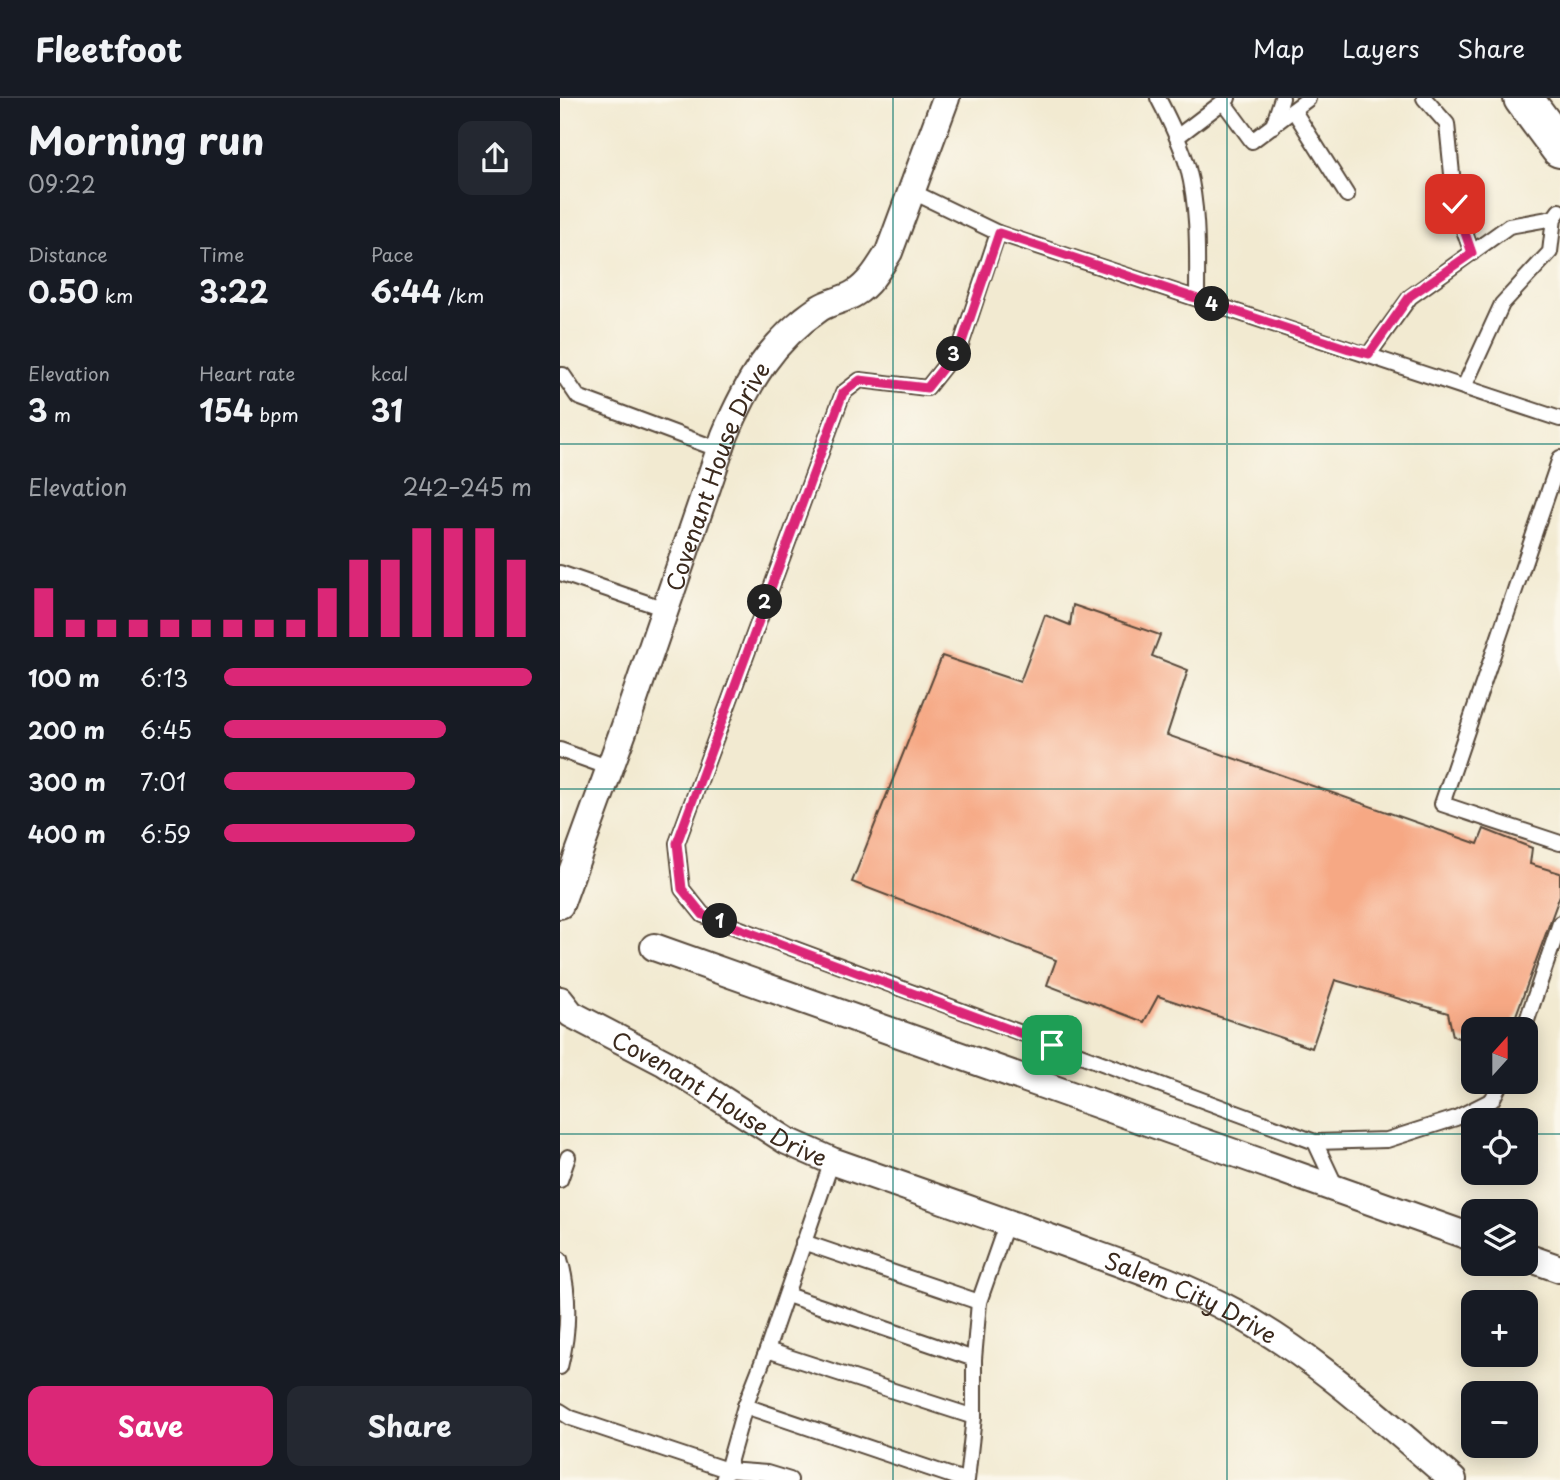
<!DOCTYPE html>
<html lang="en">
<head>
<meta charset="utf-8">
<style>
  body { margin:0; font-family:"Playpen Sans",sans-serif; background:#242831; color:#f1f3f6; height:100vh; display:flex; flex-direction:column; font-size:26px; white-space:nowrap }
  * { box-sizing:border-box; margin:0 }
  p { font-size:23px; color:#9ea1a6 }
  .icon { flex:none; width:38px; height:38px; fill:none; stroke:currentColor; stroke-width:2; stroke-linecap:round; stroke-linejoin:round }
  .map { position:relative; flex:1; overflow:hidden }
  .side { display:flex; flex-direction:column; background:#171b24; width:560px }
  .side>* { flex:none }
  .needle { width:46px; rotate:21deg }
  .controls { position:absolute; left:901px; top:919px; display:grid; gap:14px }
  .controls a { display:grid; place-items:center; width:77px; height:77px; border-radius:14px; background:#171b24; box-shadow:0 4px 18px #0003; font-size:35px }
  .pin { position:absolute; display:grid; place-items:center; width:60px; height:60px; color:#fff; margin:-30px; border-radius:14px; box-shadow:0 4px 10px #0006 }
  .km { position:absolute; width:35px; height:35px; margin:-18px; border-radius:50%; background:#222; color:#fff; font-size:19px; line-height:35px; text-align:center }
  .round { display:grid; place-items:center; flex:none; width:74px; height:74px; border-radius:14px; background:#242831 }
  .summary { display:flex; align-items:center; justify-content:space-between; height:119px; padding:0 28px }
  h1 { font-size:38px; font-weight:700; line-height:52px }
  .metrics { display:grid; grid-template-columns:repeat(3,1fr); gap:10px; height:119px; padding:7px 28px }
  .metrics div { display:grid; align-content:center }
  .metrics b { font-size:30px; font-weight:700 }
  .metrics small { font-size:19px; font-weight:400 }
  .metrics p { font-size:19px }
  .chart { height:196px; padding:14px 28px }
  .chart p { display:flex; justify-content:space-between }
  .chart svg { width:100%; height:126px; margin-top:7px; stroke:#db2777; stroke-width:6 }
  .button { display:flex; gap:14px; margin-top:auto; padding:14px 28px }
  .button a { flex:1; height:80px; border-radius:14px; background:#db2777; color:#fff; font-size:28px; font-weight:700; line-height:80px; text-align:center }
  .button a+a { background:#242831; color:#f1f3f6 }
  ul { padding:0 28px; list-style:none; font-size:23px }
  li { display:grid; grid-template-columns:112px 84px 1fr; align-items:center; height:52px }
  li i { height:18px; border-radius:9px; background:#db2777 }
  header { display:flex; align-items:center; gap:42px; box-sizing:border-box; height:98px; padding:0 35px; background:#171b24; border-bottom:2px solid #363941 }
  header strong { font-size:33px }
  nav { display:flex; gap:38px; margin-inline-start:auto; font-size:24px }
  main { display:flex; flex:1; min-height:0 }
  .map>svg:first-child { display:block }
  .building { fill:#f6a884 }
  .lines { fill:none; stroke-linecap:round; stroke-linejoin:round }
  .service-casing { stroke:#564739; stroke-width:18 }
  .minor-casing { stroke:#564739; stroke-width:30 }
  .primary-casing { stroke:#564739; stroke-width:42 }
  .service { stroke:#fff; stroke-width:14 }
  .minor { stroke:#fff; stroke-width:26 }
  .primary { stroke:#fff; stroke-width:38 }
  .route-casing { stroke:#fff; stroke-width:14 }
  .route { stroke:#db2777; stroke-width:9 }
  .grid { fill:none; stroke:#0f766e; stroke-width:2; stroke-opacity:0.55 }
  .labels { text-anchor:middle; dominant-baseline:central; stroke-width:5; stroke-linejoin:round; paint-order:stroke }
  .street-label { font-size:23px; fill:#3b2a1e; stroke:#fbf7ec }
</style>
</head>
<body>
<header>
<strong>Fleetfoot</strong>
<nav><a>Map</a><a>Layers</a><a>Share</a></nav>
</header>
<main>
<section class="side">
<div class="summary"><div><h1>Morning run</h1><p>09:22</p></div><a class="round"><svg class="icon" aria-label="share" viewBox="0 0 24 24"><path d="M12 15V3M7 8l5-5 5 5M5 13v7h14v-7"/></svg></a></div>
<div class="metrics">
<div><p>Distance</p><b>0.50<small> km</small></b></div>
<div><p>Time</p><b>3:22</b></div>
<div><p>Pace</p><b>6:44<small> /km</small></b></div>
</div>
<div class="metrics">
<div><p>Elevation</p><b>3<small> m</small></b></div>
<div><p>Heart rate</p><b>154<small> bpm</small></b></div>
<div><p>kcal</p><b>31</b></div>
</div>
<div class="chart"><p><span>Elevation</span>242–245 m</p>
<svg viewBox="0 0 160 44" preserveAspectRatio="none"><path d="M5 44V27M15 44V38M25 44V38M35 44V38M45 44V38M55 44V38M65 44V38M75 44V38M85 44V38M95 44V27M105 44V17M115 44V17M125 44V6M135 44V6M145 44V6M155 44V17"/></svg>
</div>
<ul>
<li><b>100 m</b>6:13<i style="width:100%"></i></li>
<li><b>200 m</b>6:45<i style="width:72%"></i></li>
<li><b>300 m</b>7:01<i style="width:62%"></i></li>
<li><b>400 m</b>6:59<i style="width:62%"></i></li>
</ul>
<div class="button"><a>Save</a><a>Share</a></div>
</section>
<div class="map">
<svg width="1000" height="1382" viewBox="0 0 1000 1382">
  <rect width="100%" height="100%" fill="#fbf7ec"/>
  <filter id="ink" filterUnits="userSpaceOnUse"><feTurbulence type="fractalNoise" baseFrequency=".0143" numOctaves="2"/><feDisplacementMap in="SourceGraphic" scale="14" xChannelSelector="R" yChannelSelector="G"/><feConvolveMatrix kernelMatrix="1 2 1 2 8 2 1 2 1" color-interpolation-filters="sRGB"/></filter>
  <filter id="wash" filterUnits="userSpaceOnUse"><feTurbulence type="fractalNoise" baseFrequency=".00686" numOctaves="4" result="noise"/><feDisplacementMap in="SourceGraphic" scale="28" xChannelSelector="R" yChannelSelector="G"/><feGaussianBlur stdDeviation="1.57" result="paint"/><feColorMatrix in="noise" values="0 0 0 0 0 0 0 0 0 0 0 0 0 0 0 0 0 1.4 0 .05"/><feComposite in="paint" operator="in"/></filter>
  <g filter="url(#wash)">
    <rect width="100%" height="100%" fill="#f2ead1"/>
    <g id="blocks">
      <!-- building -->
      <path class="building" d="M513 507 600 537 592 558 628 572 607 637 918 746 924 731 972 750 970 766 1000 775V797L951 931H914V946L893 938 888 915 775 882 752 950 598 898 584 924 487 887 496 862 292 784 382 558 460 584 485 517 510 527Z"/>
    </g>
  </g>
  <g filter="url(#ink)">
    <use href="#blocks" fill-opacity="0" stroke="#564739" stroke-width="2"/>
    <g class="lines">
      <defs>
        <g id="service">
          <path d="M598 0C610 23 621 45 628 70 639 112 637 157 637 200"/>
          <path d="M864 0 887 26 895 106 912 155"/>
          <path d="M664 5 692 43 748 1"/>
          <path d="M734 13 787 97"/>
          <path d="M713 28 722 0"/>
          <path d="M617 39 668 0"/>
          <path d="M351 93 438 135"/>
          <path d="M809 256 850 199 949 128 994 120"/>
          <path d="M0 277H3L18 299 160 352"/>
          <path d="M904 289 942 206 990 154 994 120 999 113"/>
          <path d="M1000 360 882 706 1000 745"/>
          <path d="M0 475 105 511"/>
          <path d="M0 652 50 670"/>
          <path d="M964 931 1000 825"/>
          <path d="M755 1044 827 1042 896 1020 932 1002 941 984"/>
          <path d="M272 1063 207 1252 185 1308 404 1382"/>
          <path d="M0 1082 8 1059"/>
          <path d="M777 1091 755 1044 143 817 122 791 117 745 283 295 300 282 367 290 401 247 438 135 1000 321"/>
          <path d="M243 1144 419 1204"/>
          <path d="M0 1161C10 1196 9 1234 0 1269"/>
          <path d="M227 1197 414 1261"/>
          <path d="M207 1252 414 1319"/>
          <path d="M0 1313 11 1320 167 1372 185 1308"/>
          <path d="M163 1382 167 1372 207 1375 230 1382"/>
          <path d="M407 1382 414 1319V1261L419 1204 447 1124"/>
        </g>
        <g id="minor">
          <path id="s1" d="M0 807 64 631 165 337C187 285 212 242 260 210 271 203 285 202 295 195 310 186 320 168 329 154L386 0"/>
          <path d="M94 849 914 1140"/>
          <path id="s2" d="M0 902 11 916 105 965 227 1043 272 1063C350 1090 429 1118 507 1146 564 1167 621 1185 674 1214 755 1258 823 1322 893 1382"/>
          <path d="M966 1159 1000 1171"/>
        </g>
        <path id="primary" d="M963 0 1000 50"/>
      </defs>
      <!-- service casing -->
      <use href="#service" class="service-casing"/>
      <!-- minor casing -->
      <use href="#minor" class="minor-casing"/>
      <!-- primary casing -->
      <use href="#primary" class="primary-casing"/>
      <!-- service -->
      <use href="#service" class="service"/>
      <!-- minor -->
      <use href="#minor" class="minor"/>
      <!-- primary -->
      <use href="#primary" class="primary"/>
    </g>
  </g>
  <g class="lines" filter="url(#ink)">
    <defs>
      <path id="route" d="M492 947 143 817 122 791 117 745 283 295 300 282 367 290 401 247 439 135 789 251 809 256 850 198 912 155 895 106"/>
    </defs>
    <!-- route casing -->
    <use href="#route" class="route-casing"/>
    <!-- route -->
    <use href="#route" class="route"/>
  </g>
  <!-- grid -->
  <path class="grid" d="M333 0V1382M667 0V1382M0 346H1000M0 691H1000M0 1036H914M966 1036H1000"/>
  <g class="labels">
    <!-- street labels -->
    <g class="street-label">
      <text stroke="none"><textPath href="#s1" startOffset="457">Covenant House Drive</textPath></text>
      <text stroke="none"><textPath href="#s2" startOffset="189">Covenant House Drive</textPath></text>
      <text stroke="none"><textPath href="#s2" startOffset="702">Salem City Drive</textPath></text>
    </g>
  </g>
</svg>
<div class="controls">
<a><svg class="needle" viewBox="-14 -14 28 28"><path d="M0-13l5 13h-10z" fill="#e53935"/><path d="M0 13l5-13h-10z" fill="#9ea1a6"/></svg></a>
<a><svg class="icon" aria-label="locate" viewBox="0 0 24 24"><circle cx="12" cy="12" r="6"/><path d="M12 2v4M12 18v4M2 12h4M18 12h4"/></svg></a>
<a><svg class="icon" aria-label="layers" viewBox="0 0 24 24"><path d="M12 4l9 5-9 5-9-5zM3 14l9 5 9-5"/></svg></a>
<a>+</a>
<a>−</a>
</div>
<div class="pin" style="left:492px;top:947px;background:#1e9e55"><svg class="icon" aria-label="arrive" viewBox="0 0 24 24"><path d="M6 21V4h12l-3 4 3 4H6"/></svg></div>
<div class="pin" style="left:895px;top:106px;background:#d93025"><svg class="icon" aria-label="check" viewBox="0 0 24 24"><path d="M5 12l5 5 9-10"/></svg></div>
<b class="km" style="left:160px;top:823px">1</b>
<b class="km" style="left:205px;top:504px">2</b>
<b class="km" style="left:394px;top:256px">3</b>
<b class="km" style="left:652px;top:206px">4</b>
</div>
</main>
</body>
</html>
